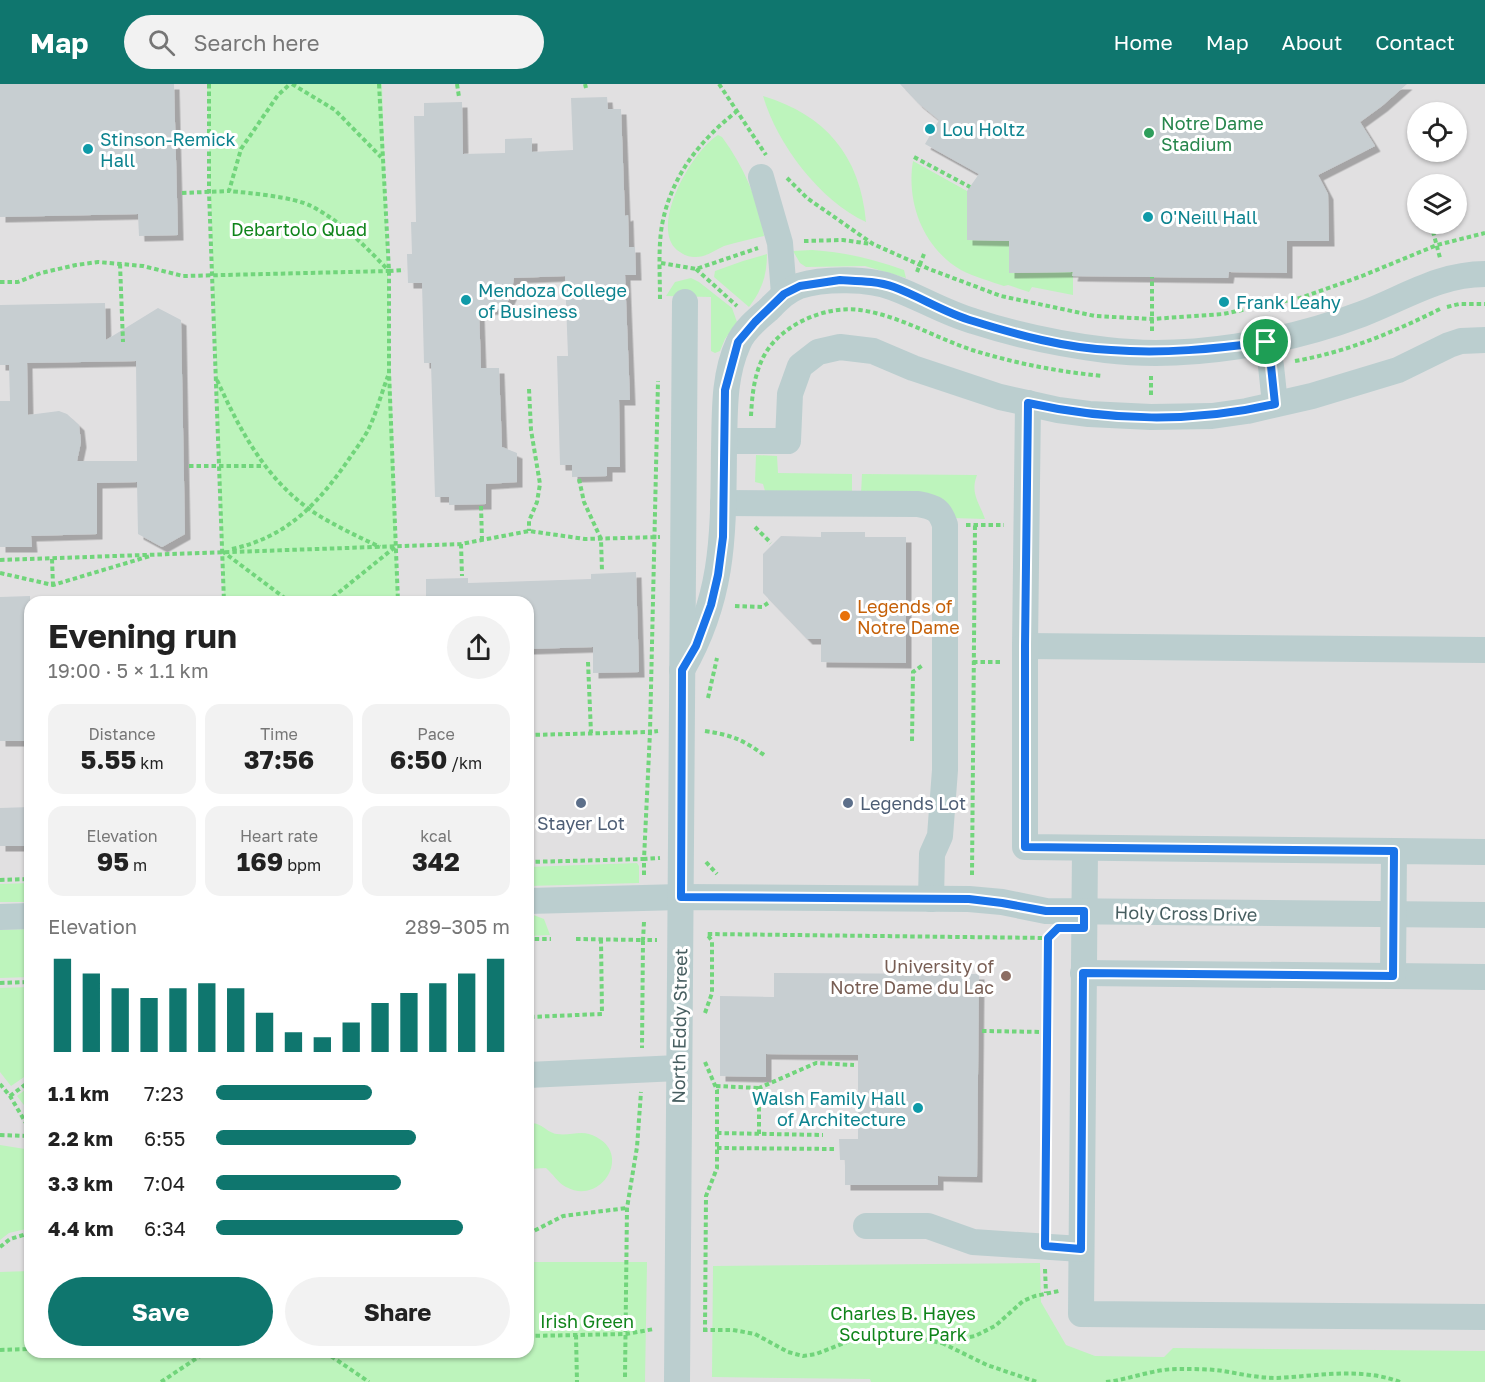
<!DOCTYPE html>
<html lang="en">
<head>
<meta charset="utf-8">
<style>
  body { margin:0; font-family:"Golos Text",sans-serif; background:#f2f2f2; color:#222; height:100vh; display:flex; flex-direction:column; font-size:22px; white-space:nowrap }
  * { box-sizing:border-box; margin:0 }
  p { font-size:20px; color:#767676 }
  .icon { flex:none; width:33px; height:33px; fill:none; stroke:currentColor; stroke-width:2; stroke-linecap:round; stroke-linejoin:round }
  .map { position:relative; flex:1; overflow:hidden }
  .panel { position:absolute; left:24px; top:512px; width:510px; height:762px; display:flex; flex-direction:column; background:#fff; border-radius:18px; box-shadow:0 2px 4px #0004 }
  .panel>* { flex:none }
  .controls { position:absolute; left:1407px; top:18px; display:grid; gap:12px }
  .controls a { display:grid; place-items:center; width:60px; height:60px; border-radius:50%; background:#fff; box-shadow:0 2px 4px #0004; font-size:30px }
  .pin { position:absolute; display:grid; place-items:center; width:51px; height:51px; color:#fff; margin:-26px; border:3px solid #fff; border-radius:50%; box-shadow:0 2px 6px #0007 }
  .round { display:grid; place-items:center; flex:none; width:63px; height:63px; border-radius:32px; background:#f2f2f2 }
  .summary { display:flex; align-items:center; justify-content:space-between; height:102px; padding:0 24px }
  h1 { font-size:33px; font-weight:700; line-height:45px }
  .metrics { display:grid; grid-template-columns:repeat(3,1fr); gap:9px; height:102px; padding:6px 24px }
  .metrics div { display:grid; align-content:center; border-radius:15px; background:#f2f2f2; text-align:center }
  .metrics b { font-size:26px; font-weight:700 }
  .metrics small { font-size:16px; font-weight:400 }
  .metrics p { font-size:16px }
  .chart { height:168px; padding:12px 24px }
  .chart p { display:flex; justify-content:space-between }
  .chart svg { width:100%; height:108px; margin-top:6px; stroke:#0f766e; stroke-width:6 }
  .primary-button { display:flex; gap:12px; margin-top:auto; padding:12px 24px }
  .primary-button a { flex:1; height:69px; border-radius:36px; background:#0f766e; color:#fff; font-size:24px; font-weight:700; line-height:69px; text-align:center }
  .primary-button a+a { background:#f2f2f2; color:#222 }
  ul { padding:0 24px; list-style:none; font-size:20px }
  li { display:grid; grid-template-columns:96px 72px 1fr; align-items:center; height:45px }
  li i { height:15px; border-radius:8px; background:#0f766e }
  header { display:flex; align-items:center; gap:36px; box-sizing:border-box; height:84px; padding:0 30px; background:#0f766e; color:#fff }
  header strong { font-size:28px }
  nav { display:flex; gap:33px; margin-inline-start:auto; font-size:21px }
  .search { width:420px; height:54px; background:#f2f2f2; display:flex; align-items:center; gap:15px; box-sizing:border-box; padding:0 21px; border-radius:33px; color:#767676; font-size:22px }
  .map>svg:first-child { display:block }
  .education { fill:#e1e0e1; fill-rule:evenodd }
  .green { fill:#bdf4bc }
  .building { fill:#c7ced1; fill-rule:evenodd; filter:url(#shadow) }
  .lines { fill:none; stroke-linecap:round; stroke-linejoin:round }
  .path { stroke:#71d57b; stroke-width:4; stroke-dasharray:4.5 3; stroke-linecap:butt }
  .minor { stroke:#bbcecf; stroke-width:26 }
  .route-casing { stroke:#fff; stroke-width:12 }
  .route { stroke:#1a73e8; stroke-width:8 }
  .culture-dot { fill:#0f9aa8; stroke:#fff; stroke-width:2 }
  .leisure-dot { fill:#2e9e5b; stroke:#fff; stroke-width:2 }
  .food-dot { fill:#e8710a; stroke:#fff; stroke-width:2 }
  .service-dot { fill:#5c6f8a; stroke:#fff; stroke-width:2 }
  .education-dot { fill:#8d6e63; stroke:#fff; stroke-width:2 }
  .labels { text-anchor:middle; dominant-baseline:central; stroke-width:6; stroke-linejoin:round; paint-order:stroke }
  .leisure-label { font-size:18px; fill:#27864d; stroke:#fff; text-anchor:start }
  .culture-label { font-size:18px; fill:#0d838f; stroke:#fff; text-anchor:start }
  .park-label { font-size:18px; fill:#0f841a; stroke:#fff }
  .food-label { font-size:18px; fill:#c56008; stroke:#fff; text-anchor:start }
  .service-label { font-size:18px; fill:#4e5e75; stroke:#fff; text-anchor:start }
  .street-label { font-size:18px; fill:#475e60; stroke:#fff }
  .education-label { font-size:18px; fill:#785e54; stroke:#fff; text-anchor:end }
</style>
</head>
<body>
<header>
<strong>Map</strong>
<div class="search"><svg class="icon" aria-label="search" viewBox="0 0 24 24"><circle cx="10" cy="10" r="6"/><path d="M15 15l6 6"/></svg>Search here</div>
<nav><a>Home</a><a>Map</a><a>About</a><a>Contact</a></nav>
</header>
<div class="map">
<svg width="1485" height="1298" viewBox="0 0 1485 1298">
  <defs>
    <filter id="shadow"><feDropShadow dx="5.5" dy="5.5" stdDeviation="0" flood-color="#0004"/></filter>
  </defs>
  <rect width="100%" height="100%" fill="#f3f1f2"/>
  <!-- education -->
  <path class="education" d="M0 0H1485V1298H0ZM1418 28H1456V68H1418ZM1418 100H1456V140H1418ZM30 518H528V1268H30Z"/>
  <!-- green -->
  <g class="green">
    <path d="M207 0H382L398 517H224Z"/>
    <path d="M763 12C826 31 860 72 866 138 820 117 777 60 763 12Z"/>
    <path d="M718 51 722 53C744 83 758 115 764 152 751 155 737 158 724 162 715 166 705 174 694 173 688 173 682 170 677 166 649 142 692 67 718 51Z"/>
    <path d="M913 77 967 107V156L1009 157V189L1073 188V211L1032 203 1029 208 1008 201 1004 202C990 197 974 193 961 186 923 164 906 118 913 77Z"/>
    <path d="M812 166C845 168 873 175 904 186L906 194 865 182 806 183 800 179 793 167Z"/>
    <path d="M767 170C767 191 762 206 749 223L714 193 715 187 743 177Z"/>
    <path d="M691 194 699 198 732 224 737 238 725 255 720 267 715 269 711 267V213L666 212 675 198Z"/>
    <path d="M756 371 777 372 778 389 852 390V410L765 407 763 400 755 398Z"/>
    <path d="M862 390 977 391C970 409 979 418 985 435L952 434 861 410Z"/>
    <path d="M637 779 639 782V799L528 802V783Z"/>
    <path d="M30 799V818H0V800Z"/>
    <path d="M528 829 544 835 550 851 528 852Z"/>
    <path d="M30 845V893L0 894V846Z"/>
    <path d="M30 903V989L11 1002 0 988V904Z"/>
    <path d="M30 1002V1029L17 1012Z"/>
    <path d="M528 1039C543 1038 545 1048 557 1050 568 1052 579 1047 589 1050 636 1065 603 1123 566 1103 558 1099 553 1090 546 1084L528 1085Z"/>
    <path d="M0 1061 25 1065 30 1067V1144L9 1149 0 1156Z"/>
    <path d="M528 1178H647L645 1298H0V1188L30 1187V1268H528Z"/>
    <path d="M1040 1179 1041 1218 1066 1261 1095 1272 1164 1273 1173 1264 1485 1267V1298H871L870 1295 712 1293 713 1182Z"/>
  </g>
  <!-- building -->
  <g class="building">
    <path d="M0 0H174L178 151 139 152 138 130 0 133Z"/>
    <path d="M900 0H1407L1382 22 1360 38 1375 62 1318 91 1328 110 1329 157H1287V189L1229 188 1228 194 1072 192 1073 188 1009 189V157L967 156V107L979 90 925 60 939 36 918 19Z"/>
    <path d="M607 13 608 25H621L625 132 628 131 629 163H635L636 191H625L630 316H619L620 383H607V392L572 393V381H560L557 272H568L565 192 514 194 511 211 506 221 498 225 479 226 481 284H499L502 363 517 369V398L486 400V420L449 421V413H435L431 279H424L422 199H408L407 170H412L411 138H416L414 32H424V19L462 18 463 70 505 69V55L532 54V68L573 66 571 14Z"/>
    <path d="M105 219 106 256 158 224 181 236 185 450 162 463 138 450 137 398 97 399V450L31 452 32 463H0V317H10L9 281H0V221ZM136 277 137 377H77L81 358 79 341 67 330 59 327 28 331 27 279Z"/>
    <path d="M821 448H865V453H906V579L821 578V555H807L763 509V470L781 452 821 453Z"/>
    <path d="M636 488 639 588 593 589V563L528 565V518H426V495L468 494V499L591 495V490Z"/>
    <path d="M30 512V657H0V513Z"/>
    <path d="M30 723V762H0V724Z"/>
    <path d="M774 889 979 890 977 1093 938 1092V1101H845V1076H840L839 1055H858V971L766 970V993L720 992V912L774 913Z"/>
  </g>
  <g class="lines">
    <!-- path -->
    <g class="path">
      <path d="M209 0V108L224 518"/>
      <path d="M292 0 335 26 381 73"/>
      <path d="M379 0 389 187V288L398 518"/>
      <path d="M457 0 459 13"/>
      <path d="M585 0 586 4"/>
      <path d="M719 0 766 71"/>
      <path d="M914 73 970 103"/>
      <path d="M787 94 807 114 873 160 929 185 1001 212 1095 232 1152 235 1223 230 1300 214 1362 192 1437 161 1485 149"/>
      <path d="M182 109 229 107"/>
      <path d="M1431 140 1440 174"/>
      <path d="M804 157 843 156 871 160"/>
      <path d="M661 179 696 185 758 164"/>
      <path d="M120 180 123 258"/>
      <path d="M696 185 737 222"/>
      <path d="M389 187 404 186"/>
      <path d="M917 188 924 170"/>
      <path d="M0 198H18L41 189 76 181 98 178 143 182 183 192 389 187C365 162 342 138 311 122 294 113 250 109 229 107L241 65 278 11 290 0"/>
      <path d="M660 215C660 191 658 164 662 141 671 93 699 57 736 28"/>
      <path d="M1447 223 1459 220H1485"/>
      <path d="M1152 247V193"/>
      <path d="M1295 277C1347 268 1394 248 1440 225"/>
      <path d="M217 296C243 353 272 407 330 438 346 447 363 455 380 463"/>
      <path d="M529 305 531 346 540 400 537 418 529 437V447"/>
      <path d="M1151 311V292"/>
      <path d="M751 332C752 312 754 289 765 270 782 240 827 221 860 226 898 231 936 254 972 266 1014 279 1059 288 1103 292"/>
      <path d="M189 382H263"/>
      <path d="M579 395 584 418 601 455 602 487"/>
      <path d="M481 422 482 456"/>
      <path d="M966 441H1004"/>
      <path d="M755 443 771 459"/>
      <path d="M461 460 462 492"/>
      <path d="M232 465C287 453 318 420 349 375 355 366 362 357 367 348 376 331 381 310 388 292"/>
      <path d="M222 467 290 518"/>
      <path d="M52 475 53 501"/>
      <path d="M0 476 461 460 529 447 585 455 660 453"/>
      <path d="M0 489 53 501 150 472"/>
      <path d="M327 518 395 463"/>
      <path d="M735 522 762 523 768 519"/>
      <path d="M588 578 591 649"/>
      <path d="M973 578H1002"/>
      <path d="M708 614 717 574"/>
      <path d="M705 647C731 651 742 655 764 671"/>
      <path d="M528 651 650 648 658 297"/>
      <path d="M912 657 913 588 923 581"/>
      <path d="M528 778 644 775 650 648 658 647"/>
      <path d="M706 778 717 790"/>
      <path d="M644 791V775L660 774"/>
      <path d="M972 791 975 441"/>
      <path d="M0 796 30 795"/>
      <path d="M644 838 643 856H657"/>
      <path d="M576 855 643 856 642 964"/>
      <path d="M528 857 530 855H551"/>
      <path d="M0 899 30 898"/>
      <path d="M528 919 529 933 602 930 601 856"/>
      <path d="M705 929 712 909V857L707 850 1048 854 1052 850"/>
      <path d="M982 947 1047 948"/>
      <path d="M705 978 717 1006V1084L706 1112 705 1246"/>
      <path d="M0 1000 10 1012 30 1046"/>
      <path d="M716 1002 759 1004"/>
      <path d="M10 1012 30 997"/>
      <path d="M717 1049 823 1051"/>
      <path d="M759 1050V1004L816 979 854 981"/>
      <path d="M0 1051 30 1052"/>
      <path d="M717 1064 836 1065"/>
      <path d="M1045 1141 1048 854"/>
      <path d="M528 1150 563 1132 627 1124"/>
      <path d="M0 1163 10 1155 30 1149"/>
      <path d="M1045 1185 1046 1209"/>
      <path d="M703 1246H733L755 1250 788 1268 803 1272 816 1270 857 1254 875 1250H899L941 1259 975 1252 995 1242 1023 1217 1035 1212 1059 1207"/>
      <path d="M576 1251 577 1298"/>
      <path d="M528 1252 626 1250 654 1245"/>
      <path d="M942 1259 987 1281 1037 1298"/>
      <path d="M0 1266 30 1265"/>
      <path d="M325 1268 369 1298"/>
      <path d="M625 1293 627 1124 637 1063 641 1008"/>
      <path d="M161 1298 206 1268"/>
      <path d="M1106 1298C1132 1295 1155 1284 1182 1285 1195 1285 1210 1285 1223 1287 1241 1290 1258 1294 1277 1294 1319 1292 1360 1283 1400 1298"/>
    </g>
    <!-- minor -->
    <g class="minor">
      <path d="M761 93 780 159 784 210"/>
      <path d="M1266 258 1271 282 1275 320"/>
      <path d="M1028 319 1025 562V763L1394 767"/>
      <path d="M725 357H788L790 310 800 282 818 268 840 263 873 267 913 284 1000 313 1058 326 1089 330 1151 333 1212 332 1247 327 1312 312 1398 286 1449 261 1461 257 1485 256"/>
      <path d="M723 419 918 420C934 423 940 425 945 441V686L940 752 932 770 931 815"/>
      <path d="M1025 562 1485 566"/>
      <path d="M682 586C725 511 723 449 724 366 725 331 723 293 738 260 743 247 757 235 768 226 777 217 786 207 799 202 824 194 870 194 894 204 921 214 945 229 973 237 1016 251 1060 260 1106 266 1188 276 1285 259 1362 230 1404 214 1439 190 1485 190"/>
      <path d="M1085 765 1081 1230 1485 1233"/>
      <path d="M528 817 681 813 969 815 1002 818 1046 827 1485 831"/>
      <path d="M0 833 30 832"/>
      <path d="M1083 889 1485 893"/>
      <path d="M1393 892 1394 767 1485 768"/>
      <path d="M528 991 678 984"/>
      <path d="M866 1142H928L973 1158 1081 1165"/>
      <path d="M677 1298 685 218"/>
    </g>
  </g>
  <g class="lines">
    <defs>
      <path id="route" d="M840 196C858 197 877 197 894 203 921 213 945 229 973 237 1018 251 1065 264 1111 266 1163 270 1214 265 1266 258L1271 282 1275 320C1195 339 1108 337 1028 319L1025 562V763L1394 767 1393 892 1083 889 1081 1165 1045 1162 1048 854 1058 844H1084V827H1046L1002 819 969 815 681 813 682 586 696 562 711 521 718 491 723 453 725 306 738 258 755 238 784 210 800 202Z"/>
    </defs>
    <!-- route casing -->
    <use href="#route" class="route-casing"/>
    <!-- route -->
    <use href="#route" class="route"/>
  </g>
  <!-- markers -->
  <g class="culture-dot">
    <circle cx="930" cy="45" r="6"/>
    <circle cx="88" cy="65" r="6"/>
    <circle cx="1148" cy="133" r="6"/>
    <circle cx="466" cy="216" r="6"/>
    <circle cx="1224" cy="218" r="6"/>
    <circle cx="918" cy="1024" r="6"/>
  </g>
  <circle class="leisure-dot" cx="1149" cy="49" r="6"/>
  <circle class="food-dot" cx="845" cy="532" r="6"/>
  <g class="service-dot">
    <circle cx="581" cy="719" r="6"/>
    <circle cx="848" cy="719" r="6"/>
  </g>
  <circle class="education-dot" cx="1006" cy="892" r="6"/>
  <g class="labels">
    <!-- leisure labels -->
    <g class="leisure-label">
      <text x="1161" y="39">Notre Dame<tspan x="1161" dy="21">Stadium</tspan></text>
    </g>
    <!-- culture labels -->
    <g class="culture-label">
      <text x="942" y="45">Lou Holtz</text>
      <text x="100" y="55">Stinson-Remick<tspan x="100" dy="21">Hall</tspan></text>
      <text x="1160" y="133">O'Neill Hall</text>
      <text x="478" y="206">Mendoza College<tspan x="478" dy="21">of Business</tspan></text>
      <text x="1236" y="218">Frank Leahy</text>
      <text x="906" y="1014" text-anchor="end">Walsh Family Hall<tspan x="906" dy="21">of Architecture</tspan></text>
    </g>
    <!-- park labels -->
    <g class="park-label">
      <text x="299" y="145">Debartolo Quad</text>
      <text x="903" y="1229">Charles B. Hayes<tspan x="903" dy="21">Sculpture Park</tspan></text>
      <text x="587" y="1237">Irish Green</text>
    </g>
    <!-- food labels -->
    <g class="food-label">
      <text x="857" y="522">Legends of<tspan x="857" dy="21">Notre Dame</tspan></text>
    </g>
    <!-- service labels -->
    <g class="service-label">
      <text x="860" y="719">Legends Lot</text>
      <text x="581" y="739" text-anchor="middle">Stayer Lot</text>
    </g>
    <!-- street labels -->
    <g class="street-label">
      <text transform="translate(1186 829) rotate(1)">Holy Cross Drive</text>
      <text transform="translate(679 942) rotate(-89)">North Eddy Street</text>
    </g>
    <!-- education labels -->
    <g class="education-label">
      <text x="994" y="882">University of<tspan x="994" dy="21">Notre Dame du Lac</tspan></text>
    </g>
  </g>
</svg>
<div class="controls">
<a><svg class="icon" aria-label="locate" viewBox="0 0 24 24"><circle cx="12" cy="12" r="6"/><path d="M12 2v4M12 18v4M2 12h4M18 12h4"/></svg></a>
<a><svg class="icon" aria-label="layers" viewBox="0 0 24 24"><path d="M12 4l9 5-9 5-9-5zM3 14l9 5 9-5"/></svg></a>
</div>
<div class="pin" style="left:1266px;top:258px;background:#1e9e55"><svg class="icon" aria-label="arrive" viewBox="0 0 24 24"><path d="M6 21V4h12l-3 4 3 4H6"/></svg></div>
<section class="panel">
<div class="summary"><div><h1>Evening run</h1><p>19:00 · 5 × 1.1 km</p></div><a class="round"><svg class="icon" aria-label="share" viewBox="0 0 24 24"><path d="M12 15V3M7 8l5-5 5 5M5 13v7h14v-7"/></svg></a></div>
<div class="metrics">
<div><p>Distance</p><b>5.55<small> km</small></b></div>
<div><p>Time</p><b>37:56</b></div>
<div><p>Pace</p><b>6:50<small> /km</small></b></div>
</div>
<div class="metrics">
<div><p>Elevation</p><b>95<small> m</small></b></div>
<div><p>Heart rate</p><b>169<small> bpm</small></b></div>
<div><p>kcal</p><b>342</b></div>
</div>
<div class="chart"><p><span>Elevation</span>289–305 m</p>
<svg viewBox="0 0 160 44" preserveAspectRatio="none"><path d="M5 44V6M15 44V12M25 44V18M35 44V22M45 44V18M55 44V16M65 44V18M75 44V28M85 44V36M95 44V38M105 44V32M115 44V24M125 44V20M135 44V16M145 44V12M155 44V6"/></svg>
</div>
<ul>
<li><b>1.1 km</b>7:23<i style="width:53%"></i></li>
<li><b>2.2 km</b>6:55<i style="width:68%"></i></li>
<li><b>3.3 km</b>7:04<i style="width:63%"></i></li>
<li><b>4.4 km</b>6:34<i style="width:84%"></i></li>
</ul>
<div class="primary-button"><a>Save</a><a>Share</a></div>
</section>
</div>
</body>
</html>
